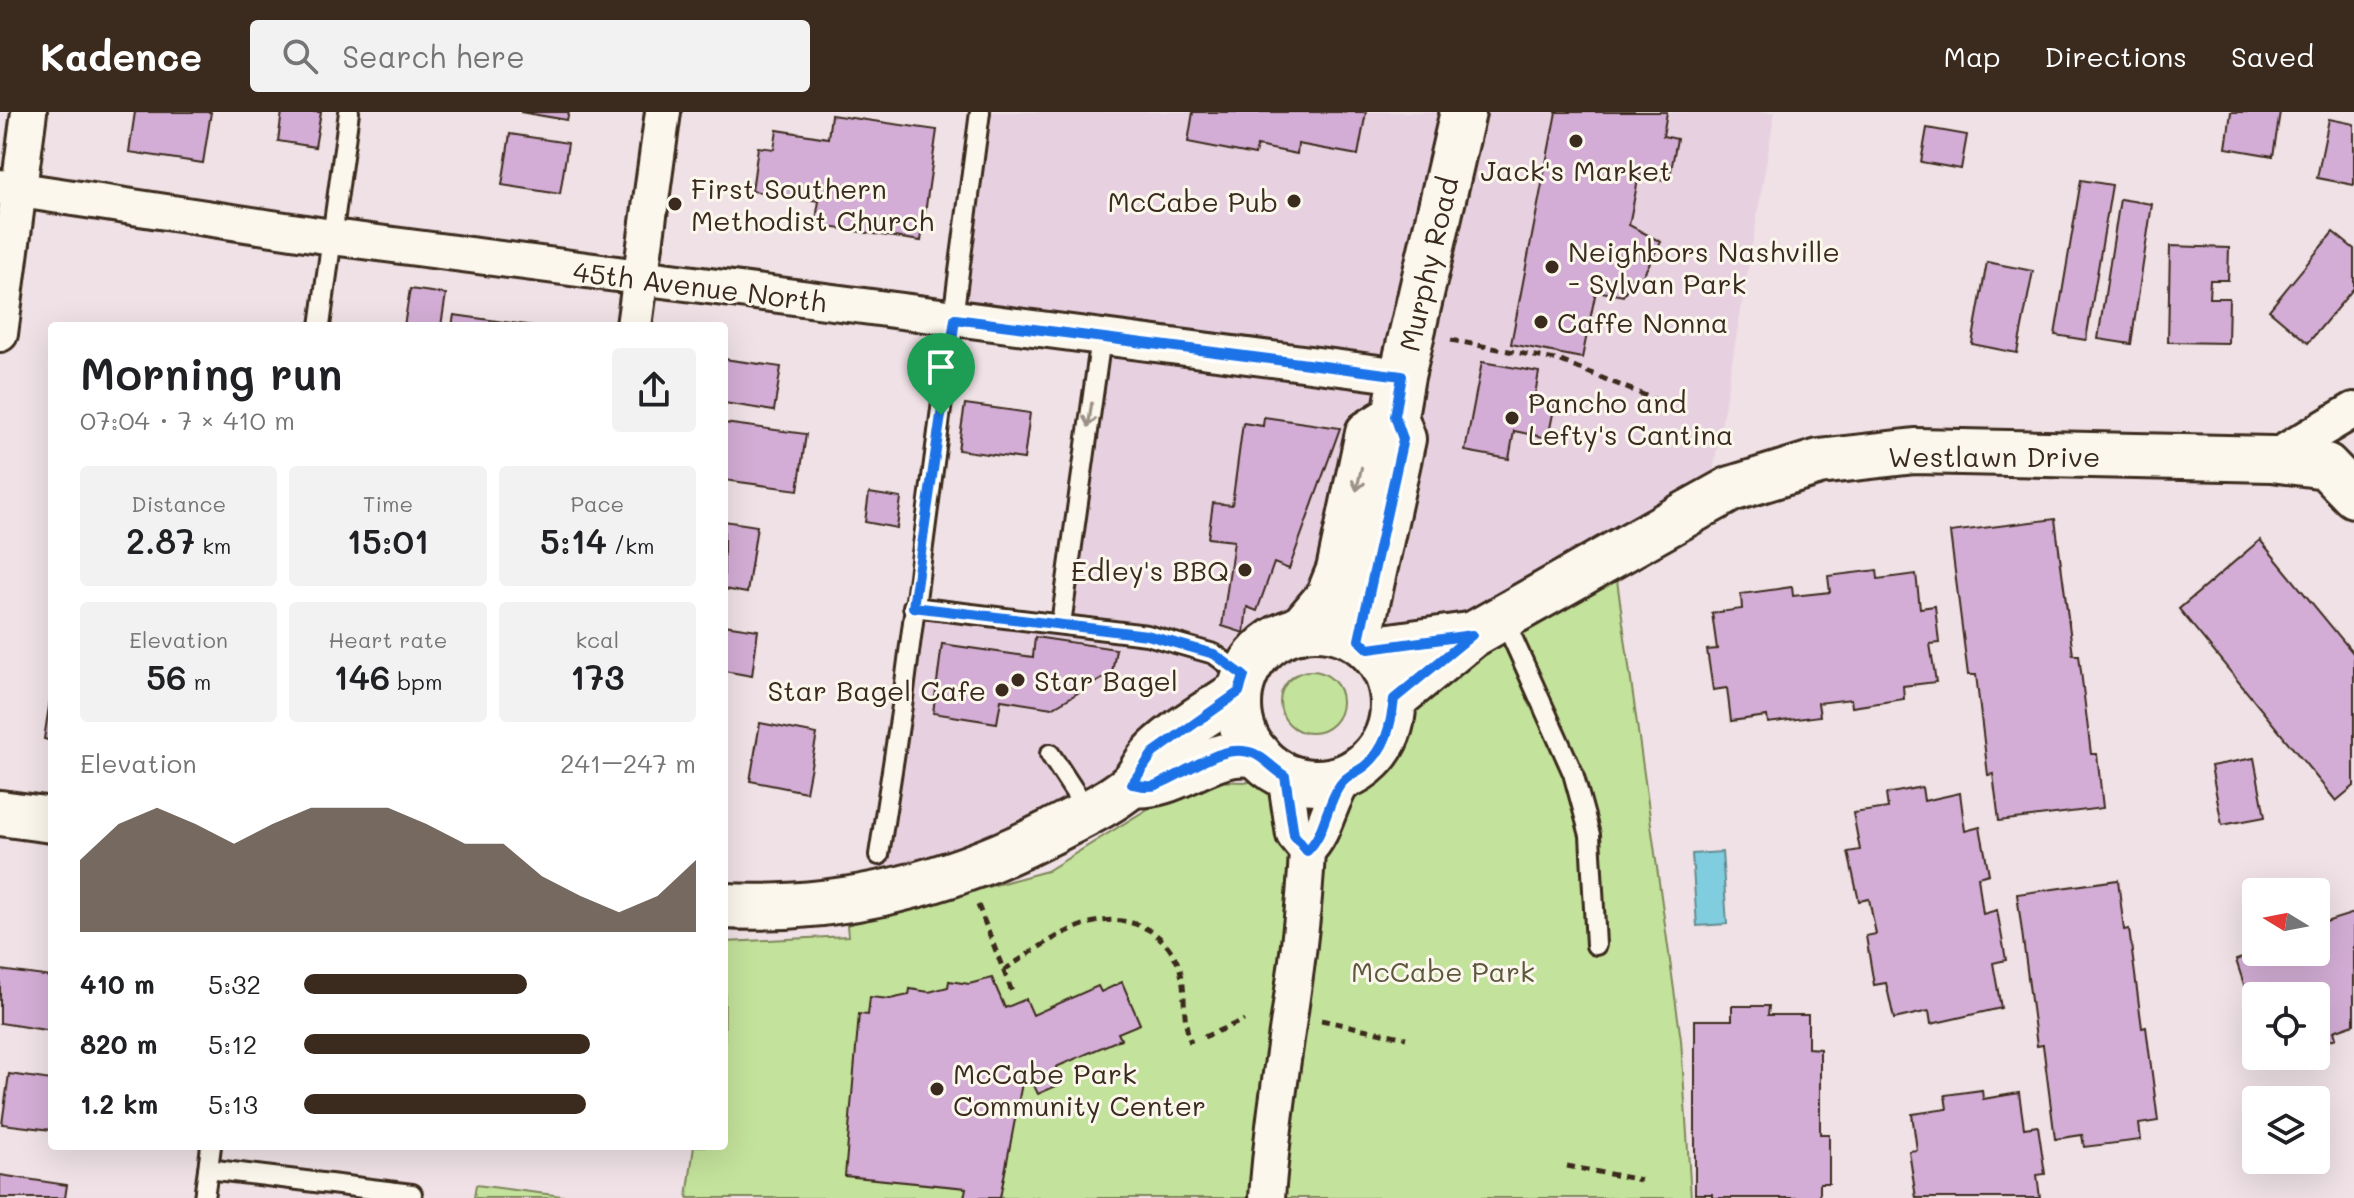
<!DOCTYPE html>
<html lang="en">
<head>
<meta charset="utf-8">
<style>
  body { margin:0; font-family:Mali,sans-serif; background:#f2f2f2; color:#202124; height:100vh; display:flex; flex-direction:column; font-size:30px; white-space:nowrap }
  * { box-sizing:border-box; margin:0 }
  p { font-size:26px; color:#757577 }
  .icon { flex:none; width:44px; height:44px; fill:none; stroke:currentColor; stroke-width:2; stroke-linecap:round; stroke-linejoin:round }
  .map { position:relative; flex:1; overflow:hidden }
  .side { position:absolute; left:48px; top:210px; width:680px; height:828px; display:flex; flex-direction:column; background:#fff; border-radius:8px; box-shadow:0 8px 32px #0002 }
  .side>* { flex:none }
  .needle { width:52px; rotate:280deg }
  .fabs { position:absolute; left:2242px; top:766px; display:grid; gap:16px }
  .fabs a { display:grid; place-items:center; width:88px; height:88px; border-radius:8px; background:#fff; box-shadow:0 8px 32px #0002; font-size:40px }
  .pin { position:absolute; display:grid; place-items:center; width:68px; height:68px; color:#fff; margin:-82px -34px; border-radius:50% 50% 50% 0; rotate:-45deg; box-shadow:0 0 8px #0007 }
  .pin .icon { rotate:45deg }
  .round { display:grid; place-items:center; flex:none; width:84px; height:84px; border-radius:8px; background:#f2f2f2 }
  .head { display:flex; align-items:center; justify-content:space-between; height:136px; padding:0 32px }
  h1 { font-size:44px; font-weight:600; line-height:60px }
  .metrics { display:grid; grid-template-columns:repeat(3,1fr); gap:12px; height:136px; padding:8px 32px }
  .metrics div { display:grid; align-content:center; border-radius:8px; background:#f2f2f2; text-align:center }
  .metrics b { font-size:34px; font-weight:600 }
  .metrics small { font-size:22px; font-weight:400 }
  .metrics p { font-size:22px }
  .chart { height:224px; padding:16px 32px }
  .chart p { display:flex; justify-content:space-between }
  .chart svg { width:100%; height:144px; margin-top:8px; fill:#3b2a1e; opacity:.7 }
  ul { padding:0 32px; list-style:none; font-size:26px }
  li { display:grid; grid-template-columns:128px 96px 1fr; align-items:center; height:60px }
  li i { height:20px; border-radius:10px; background:#3b2a1e }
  header { display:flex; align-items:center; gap:48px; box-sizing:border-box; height:112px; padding:0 40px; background:#3b2a1e; color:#fff }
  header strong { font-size:38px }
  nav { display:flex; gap:44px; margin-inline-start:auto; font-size:28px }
  .search { width:560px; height:72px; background:#f2f2f2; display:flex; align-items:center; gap:20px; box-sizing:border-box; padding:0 28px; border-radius:8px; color:#757577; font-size:30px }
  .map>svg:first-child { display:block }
  .built { fill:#e7d1e0 }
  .green { fill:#c3e29b; stroke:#7f865c; stroke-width:2 }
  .water { fill:#7fcdde; stroke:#648c91; stroke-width:2 }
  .building { fill:#d3add5; stroke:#3b2a1e; stroke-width:2 }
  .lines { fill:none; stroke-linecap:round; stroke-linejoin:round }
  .lane-casing { stroke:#3b2a1e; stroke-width:24 }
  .street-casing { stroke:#3b2a1e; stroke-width:40 }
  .secondary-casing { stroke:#3b2a1e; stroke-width:50 }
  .primary-casing { stroke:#3b2a1e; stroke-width:50 }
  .path { stroke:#3b2a1e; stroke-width:5; stroke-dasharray:8 6; stroke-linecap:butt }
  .lane { stroke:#fbf7ec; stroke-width:18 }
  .street { stroke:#fbf7ec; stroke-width:34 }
  .secondary { stroke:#fbf7ec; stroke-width:44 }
  .primary { stroke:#fbf7ec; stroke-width:44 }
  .oneway { stroke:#9b9085 }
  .route-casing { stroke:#fff; stroke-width:16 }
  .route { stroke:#1a73e8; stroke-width:10 }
  .poi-dot { fill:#3b2a1e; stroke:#fbf7ec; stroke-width:3 }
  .labels { text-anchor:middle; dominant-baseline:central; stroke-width:6; stroke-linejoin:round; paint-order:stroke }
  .poi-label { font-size:28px; fill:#3b2a1e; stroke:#fbf7ec; text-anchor:start }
  .street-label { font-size:28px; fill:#3b2a1e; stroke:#fbf7ec }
  .park-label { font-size:28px; fill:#5d583d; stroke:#fbf7ec }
</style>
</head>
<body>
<header>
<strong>Kadence</strong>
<div class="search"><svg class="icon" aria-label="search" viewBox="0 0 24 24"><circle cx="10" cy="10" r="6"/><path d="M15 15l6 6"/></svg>Search here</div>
<nav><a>Map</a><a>Directions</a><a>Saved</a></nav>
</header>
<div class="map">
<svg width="2354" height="1086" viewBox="0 0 2354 1086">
  <rect width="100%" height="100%" fill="#efe1e5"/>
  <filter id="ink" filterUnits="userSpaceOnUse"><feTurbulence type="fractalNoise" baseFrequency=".0125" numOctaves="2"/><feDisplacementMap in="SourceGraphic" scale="16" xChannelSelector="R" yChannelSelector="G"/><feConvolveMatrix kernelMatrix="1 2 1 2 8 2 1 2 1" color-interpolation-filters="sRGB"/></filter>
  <g filter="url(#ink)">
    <!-- built -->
    <path class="built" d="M983 0H1775L1708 390 1472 523 1359 528 1338 518 1315 515 1293 519 1273 529 1256 545 1239 580 1132 672 874 784 913 495 1061 511 1101 226 955 207Z"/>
    <!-- green -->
    <g class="green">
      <path d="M1616 461 1681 928 1691 1086H687L694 1034H724L725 830 848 824 847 813 1047 759 1193 669 1316 671 1442 564Z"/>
      <circle cx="1311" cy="590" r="31"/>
      <path d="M476 1073 578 1086H474Z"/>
    </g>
    <!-- water -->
    <path class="water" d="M1722 740 1727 812 1697 814 1692 742Z"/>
    <!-- building -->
    <g class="building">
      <path d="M135 0H211L203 51 129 40Z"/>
      <path d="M282 0H321L315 35 278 29Z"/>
      <path d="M520 0H569L567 8Z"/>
      <path d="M1193 0H1366L1358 43 1298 32 1297 42 1257 34 1255 43 1188 30Z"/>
      <path d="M1556 0H1667L1663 24 1677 27 1669 69 1639 63 1629 113 1661 130 1640 169 1633 165 1623 184 1596 179 1582 246 1511 232Z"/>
      <path d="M2231 0H2280L2273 44 2226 36Z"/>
      <path d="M831 3 937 18 921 129 815 113 819 89 752 79 758 35 774 37 777 18 828 26Z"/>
      <path d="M2329 7 2354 12V73L2317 66Z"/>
      <path d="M1927 16 1967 23 1961 57 1921 50Z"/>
      <path d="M510 22 568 31 560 82 502 73Z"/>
      <path d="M2081 68 2112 73 2086 228 2055 223Z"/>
      <path d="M2120 87 2152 92 2131 232 2098 227Z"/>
      <path d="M2333 120 2354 137V176L2308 231 2269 198Z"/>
      <path d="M2170 134 2229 136 2228 168H2210L2209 186H2229L2228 231 2168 230Z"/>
      <path d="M1987 150 2033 159 2017 241 1972 232Z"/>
      <path d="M410 177 446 182 441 214H404Z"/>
      <path d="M454 203 534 214H452Z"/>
      <path d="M724 247 781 255 774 299 724 291Z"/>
      <path d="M1482 250 1539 260 1534 288 1555 292 1548 326 1514 319 1509 347 1465 339Z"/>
      <path d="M965 292 1030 301 1024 347 958 338Z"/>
      <path d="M1264 305 1340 316 1289 457 1274 451 1257 499 1247 495 1244 521 1222 514 1234 429 1208 426 1213 391 1232 393 1243 311 1263 314Z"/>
      <path d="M724 311 806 322 798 378 724 368Z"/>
      <path d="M869 381 901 386 897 416 865 410Z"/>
      <path d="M2055 407 2073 543H2079L2091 642H2097L2103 696 1999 709 1993 662 1988 663 1976 563H1968L1950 420Z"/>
      <path d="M724 409 757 414 747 481 724 477Z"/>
      <path d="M2260 428 2354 542V674L2336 689 2179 497Z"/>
      <path d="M1877 458 1878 467 1916 462 1920 496 1935 494 1939 531 1930 532 1936 570 1903 574 1904 587 1852 595 1851 587 1818 591 1820 604 1768 611 1767 604 1731 609 1727 576 1713 578 1707 538 1717 537 1712 501 1742 497 1741 482 1792 475 1793 484 1830 480 1828 464Z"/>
      <path d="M724 513 758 518 752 564 724 559Z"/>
      <path d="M1035 525 1116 537 1112 561 1052 596 1001 588 997 611 933 601 942 532 1033 545Z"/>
      <path d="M50 588H52V629L44 627Z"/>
      <path d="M760 611 817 622 806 680 750 669Z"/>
      <path d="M2254 646 2265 705 2222 713 2211 654Z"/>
      <path d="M1922 675 1924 689 1960 681 1965 719 1980 715 1989 762 1978 765 1983 802 1997 798 2006 848 1993 851 2001 896 1931 912 1929 899 1894 907 1886 871 1874 873 1866 824 1876 822 1869 787 1859 789 1848 740 1860 738 1853 701 1888 696 1886 682Z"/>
      <path d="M2118 768 2124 818 2129 817 2142 916 2146 915 2158 1009 2139 1012 2141 1028 2084 1035 2082 1023 2055 1027 2043 933 2037 934 2017 782Z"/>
      <path d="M2354 801V912L2334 919 2336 926 2316 933V884H2256V909L2236 848 2259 840H2316V813Z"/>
      <path d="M0 858 52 865V919L0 911Z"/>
      <path d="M992 866 1005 896 1026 887 1033 903 1098 874 1101 880 1122 870 1140 912 1118 921 1121 927 1056 955 1063 971 1038 982 1031 967 1022 971 1000 1086H964L966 1076 845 1064 859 902 868 903 870 885 890 887 909 883 910 877 929 880 948 875 949 869 969 872Z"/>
      <path d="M1732 894H1769L1768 903H1808V936L1820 937V1022H1829V1071H1820V1086H1712V1082H1695V908H1732Z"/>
      <path d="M9 962 52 968V1018L2 1012Z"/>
      <path d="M1982 978 1983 987 2019 981 2024 1016 2038 1014 2045 1062 2037 1063 2040 1086H1916L1909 1039 1917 1038 1912 1002 1947 997 1945 983Z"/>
      <path d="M0 1063 67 1073 65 1086H0Z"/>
    </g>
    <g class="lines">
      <defs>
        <g id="lane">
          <path d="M320 214 349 0"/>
          <path d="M913 495 1147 523 1214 542 1244 564"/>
          <path d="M1503 505 1573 661 1590 723 1596 833"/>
          <path d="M1061 512 1101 226"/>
          <path d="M1050 642 1088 700"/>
          <path d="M879 743 902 594 980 0"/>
          <path d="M208 1057 211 1034"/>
          <path d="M204 1086 208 1057 412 1082"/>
        </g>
        <g id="street">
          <path d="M0 75 332 125 1402 264"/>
          <path d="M634 214 663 0"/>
          <path d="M0 222 29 0"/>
          <path d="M2272 347 2354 298"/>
          <path d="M1307 739C1328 718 1328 687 1348 663"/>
          <path d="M1267 1086C1275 969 1302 856 1307 739L1294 723 1285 664"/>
        </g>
        <g id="secondary">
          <path d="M1369 537 1469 523"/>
          <path d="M1394 587 1472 523 1654 420 1731 377 1819 350 1915 339 2272 347 2326 354 2354 383"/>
        </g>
        <g id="primary">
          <circle cx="1316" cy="593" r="77"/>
          <path d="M1300 518 1328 485 1339 458 1368 321 1395 304"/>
          <path d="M1359 528 1403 327 1395 304 1402 264 1463 0"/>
          <path d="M1132 672C1177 678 1210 633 1258 643"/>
          <path d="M0 701 52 708"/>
          <path d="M724 794C840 800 949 772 1051 720 1077 706 1107 693 1130 674 1140 665 1145 649 1155 640 1179 617 1211 599 1239 580"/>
        </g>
      </defs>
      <!-- lane casing -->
      <use href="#lane" class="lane-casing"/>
      <!-- street casing -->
      <use href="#street" class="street-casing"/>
      <!-- secondary casing -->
      <use href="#secondary" class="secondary-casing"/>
      <!-- primary casing -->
      <use href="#primary" class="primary-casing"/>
      <!-- path -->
      <g class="path">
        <path d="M1451 228 1561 249 1656 288"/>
        <path d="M978 793 1012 880"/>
        <path d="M1004 858C1045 832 1094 791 1145 816 1160 823 1172 837 1178 852 1188 876 1180 901 1191 931"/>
        <path d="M1321 908 1406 926"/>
        <path d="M1204 925 1244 908"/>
        <path d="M1567 1054 1641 1068"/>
      </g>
      <!-- lane -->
      <use href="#lane" class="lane"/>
      <!-- street -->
      <use href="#street" class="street"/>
      <!-- secondary -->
      <use href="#secondary" class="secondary"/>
      <!-- primary -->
      <use href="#primary" class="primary"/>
    </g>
    <!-- one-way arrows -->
    <defs><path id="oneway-shaft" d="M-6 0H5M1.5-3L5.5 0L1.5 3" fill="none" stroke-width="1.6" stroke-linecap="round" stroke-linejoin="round" transform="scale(2)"/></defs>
    <g class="oneway">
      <use href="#oneway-shaft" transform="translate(1090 303) rotate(98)"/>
      <use href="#oneway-shaft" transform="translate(1359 367) rotate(102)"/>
    </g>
  </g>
  <g class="lines" filter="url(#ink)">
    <defs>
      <path id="route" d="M955 207 1402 264 1395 304 1403 327 1359 528 1369 537 1472 523 1394 587C1391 613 1386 637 1365 654 1356 661 1347 663 1340 673 1325 695 1326 720 1307 739L1294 723 1285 664C1275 658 1264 646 1255 642 1222 628 1186 663 1156 673 1149 676 1140 673 1132 672L1153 641 1239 580 1244 564 1214 542 1147 523 913 495Z"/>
    </defs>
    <!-- route casing -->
    <use href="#route" class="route-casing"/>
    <!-- route -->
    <use href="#route" class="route"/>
  </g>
  <!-- markers -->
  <g class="poi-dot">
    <circle cx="1576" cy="29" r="8"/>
    <circle cx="1294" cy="89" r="8"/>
    <circle cx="675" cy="92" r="8"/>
    <circle cx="1552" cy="155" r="8"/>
    <circle cx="1541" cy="210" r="8"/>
    <circle cx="1512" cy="306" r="8"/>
    <circle cx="1245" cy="458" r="8"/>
    <circle cx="1018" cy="568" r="8"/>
    <circle cx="1002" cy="578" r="8"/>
    <circle cx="937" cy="977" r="8"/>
  </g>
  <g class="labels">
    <!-- poi labels -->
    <g class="poi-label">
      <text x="1576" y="58" text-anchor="middle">Jack's Market</text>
      <text x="691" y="76">First Southern<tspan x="691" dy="32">Methodist Church</tspan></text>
      <text x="1278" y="89" text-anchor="end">McCabe Pub</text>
      <text x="1568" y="139">Neighbors Nashville<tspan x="1568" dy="32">- Sylvan Park</tspan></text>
      <text x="1557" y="210">Caffe Nonna</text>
      <text x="1528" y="290">Pancho and<tspan x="1528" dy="32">Lefty's Cantina</tspan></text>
      <text x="1229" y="458" text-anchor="end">Edley's BBQ</text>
      <text x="1034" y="568">Star Bagel</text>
      <text x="986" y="578" text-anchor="end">Star Bagel Cafe</text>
      <text x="953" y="961">McCabe Park<tspan x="953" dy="32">Community Center</tspan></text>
    </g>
    <!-- street labels -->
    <g class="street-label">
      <text transform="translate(1428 152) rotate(-77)">Murphy Road</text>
      <text transform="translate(700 174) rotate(7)">45th Avenue North</text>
      <text x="1994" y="344">Westlawn Drive</text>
    </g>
    <!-- park labels -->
    <g class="park-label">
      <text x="1443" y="859">McCabe Park</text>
    </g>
  </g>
</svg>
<div class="fabs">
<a><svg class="needle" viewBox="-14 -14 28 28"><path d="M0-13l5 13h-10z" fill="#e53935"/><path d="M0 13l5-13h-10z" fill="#757577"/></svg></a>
<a><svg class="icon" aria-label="locate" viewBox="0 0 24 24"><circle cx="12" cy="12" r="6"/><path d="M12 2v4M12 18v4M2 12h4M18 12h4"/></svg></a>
<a><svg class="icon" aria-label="layers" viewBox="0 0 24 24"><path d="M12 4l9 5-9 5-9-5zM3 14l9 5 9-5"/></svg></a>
</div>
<div class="pin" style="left:941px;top:303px;background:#1e9e55"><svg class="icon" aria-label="arrive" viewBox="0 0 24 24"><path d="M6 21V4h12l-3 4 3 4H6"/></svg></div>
<section class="side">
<div class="head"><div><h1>Morning run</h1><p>07:04 · 7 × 410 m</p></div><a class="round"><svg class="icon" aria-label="share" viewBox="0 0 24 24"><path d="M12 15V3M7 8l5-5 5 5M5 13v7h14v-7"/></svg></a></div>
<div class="metrics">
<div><p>Distance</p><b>2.87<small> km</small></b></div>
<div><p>Time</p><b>15:01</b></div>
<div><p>Pace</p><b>5:14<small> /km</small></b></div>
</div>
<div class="metrics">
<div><p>Elevation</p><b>56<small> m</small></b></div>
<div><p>Heart rate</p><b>146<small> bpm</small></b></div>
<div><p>kcal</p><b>173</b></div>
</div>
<div class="chart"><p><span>Elevation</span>241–247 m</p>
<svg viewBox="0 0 160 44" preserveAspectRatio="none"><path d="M0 44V22L10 11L20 6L30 11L40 17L50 11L60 6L70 6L80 6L90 11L100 17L110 17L120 27L130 33L140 38L150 33L160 22V44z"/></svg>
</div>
<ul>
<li><b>410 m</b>5:32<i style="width:57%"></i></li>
<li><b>820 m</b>5:12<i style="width:73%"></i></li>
<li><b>1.2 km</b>5:13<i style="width:72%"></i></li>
</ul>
</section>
</div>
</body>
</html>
